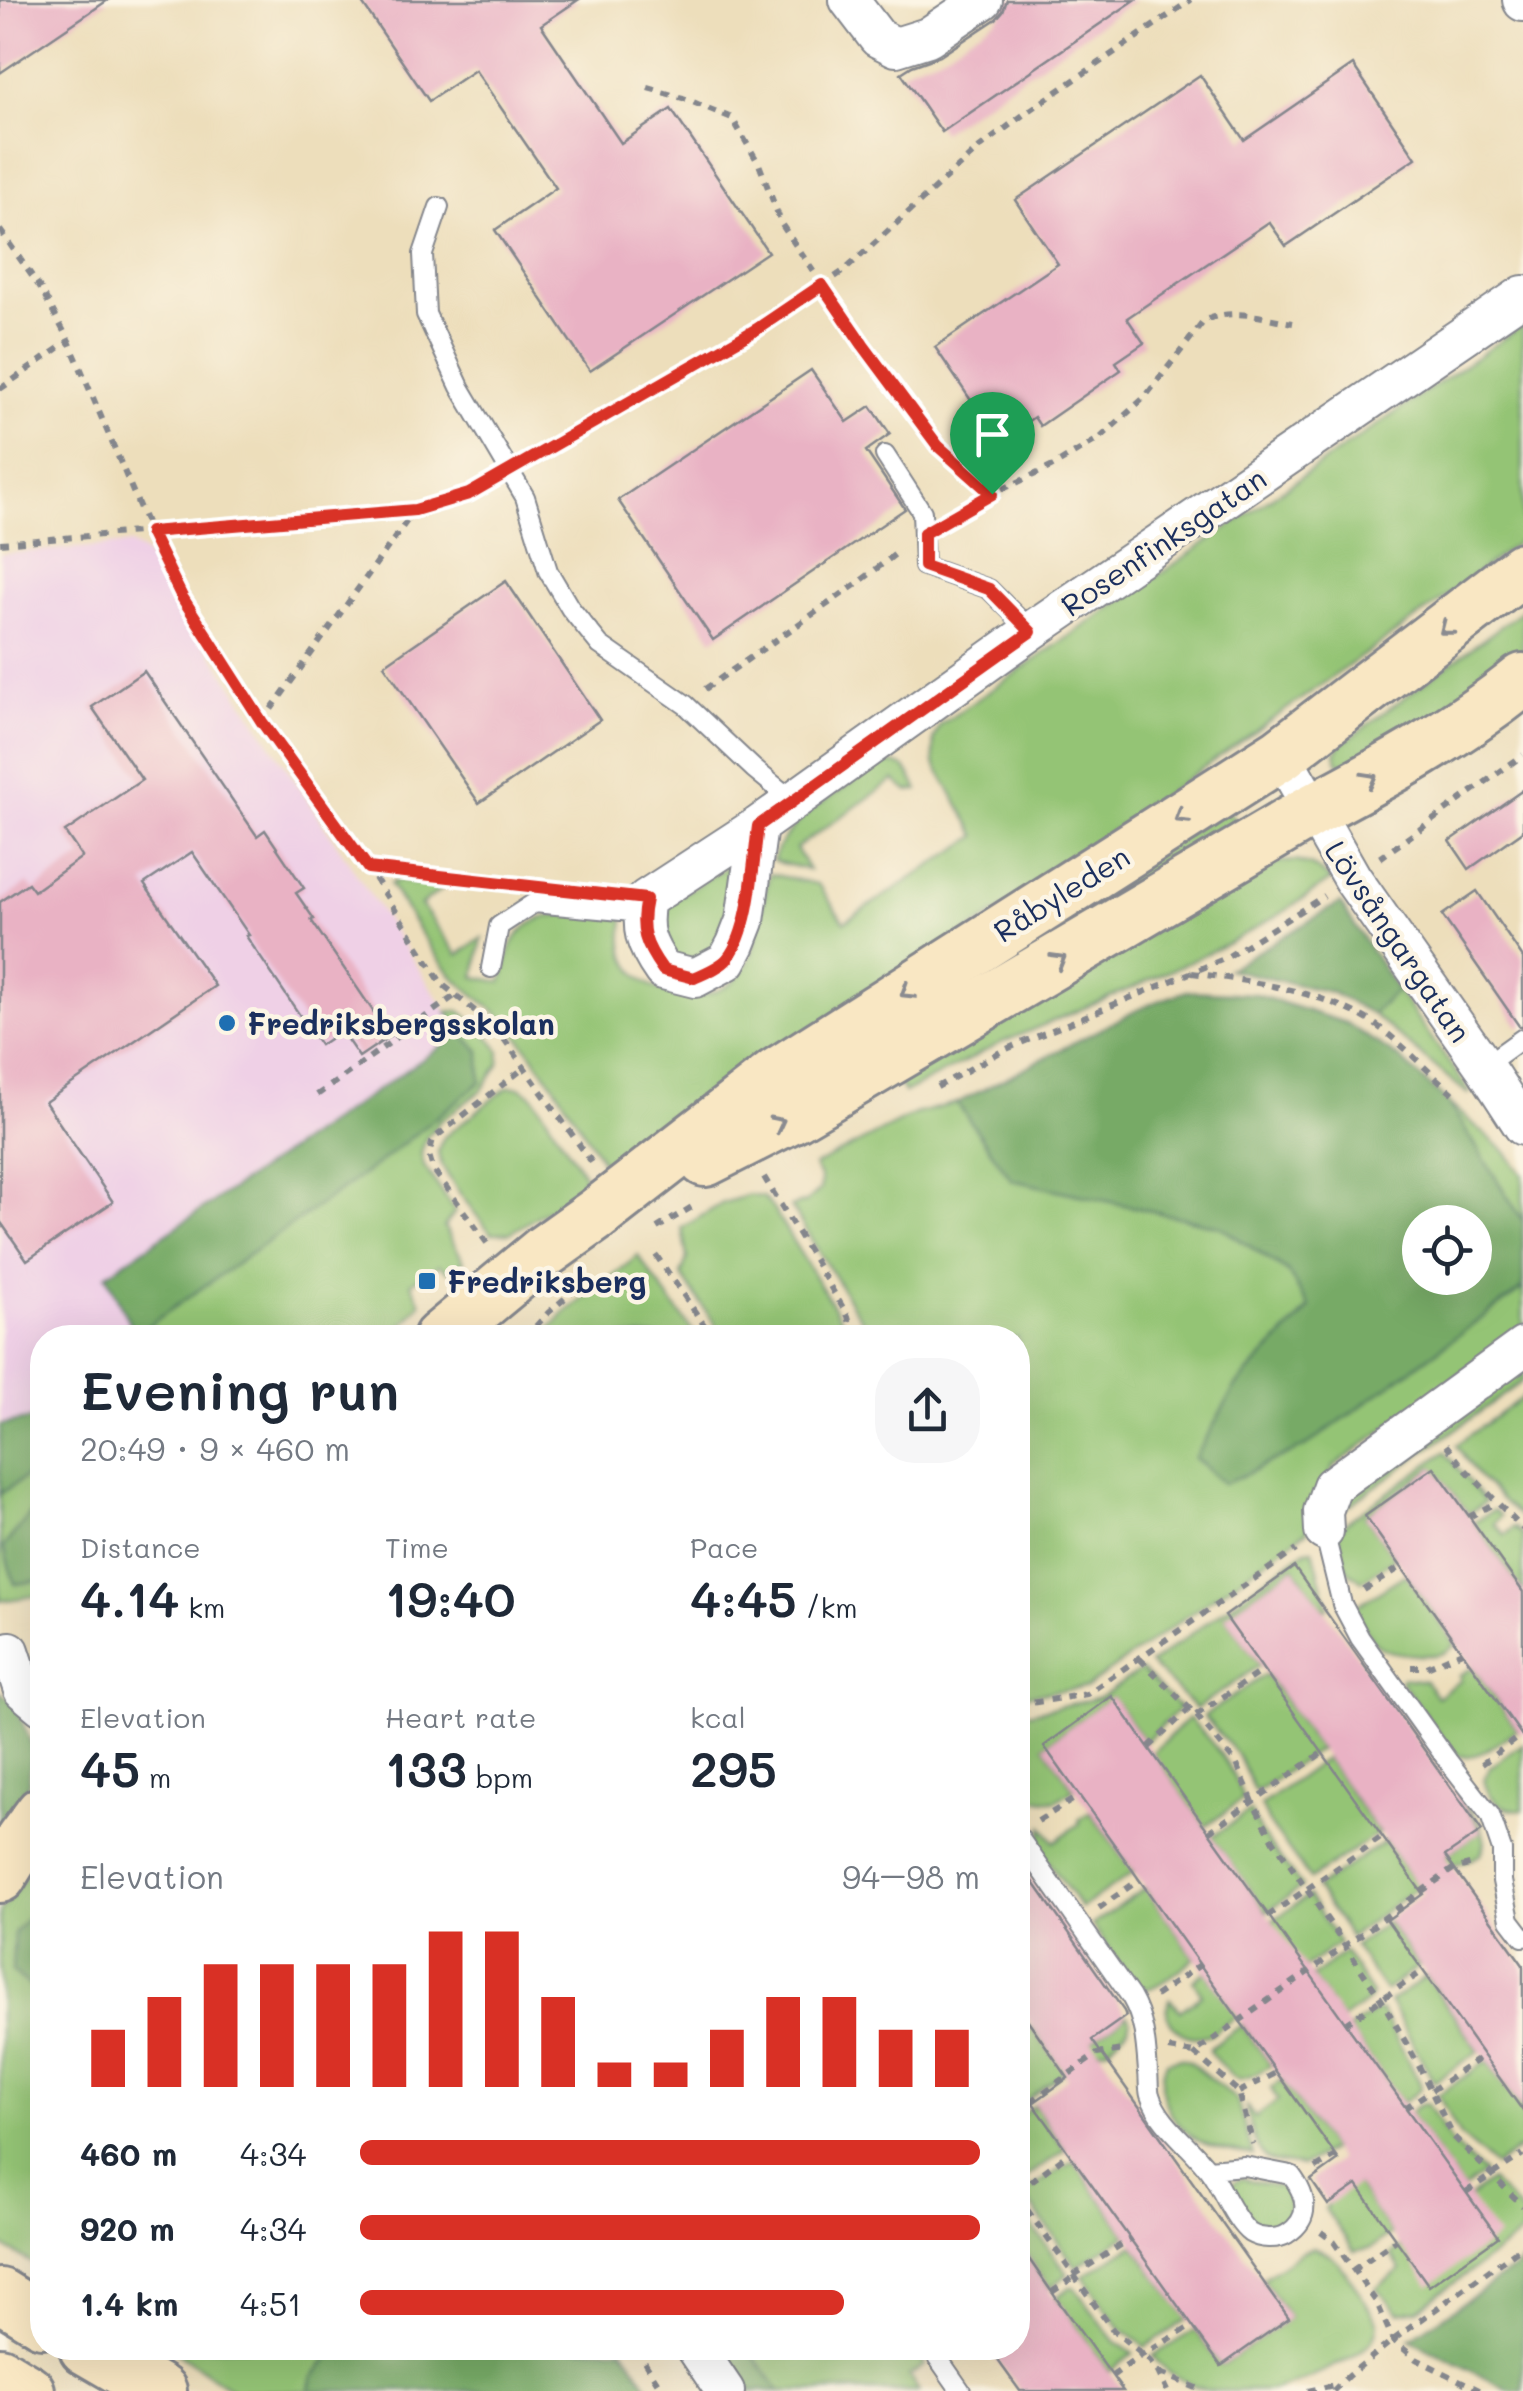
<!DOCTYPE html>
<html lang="en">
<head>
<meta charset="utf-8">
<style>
  body { margin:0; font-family:Mali,sans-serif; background:#f6f6f7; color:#1f2937; height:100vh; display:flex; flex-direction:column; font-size:38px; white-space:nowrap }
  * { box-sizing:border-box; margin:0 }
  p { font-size:32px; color:#747a83 }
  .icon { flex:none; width:55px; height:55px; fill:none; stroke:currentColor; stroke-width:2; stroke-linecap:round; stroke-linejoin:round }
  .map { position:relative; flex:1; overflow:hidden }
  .drawer { position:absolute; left:30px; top:1325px; width:1000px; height:1035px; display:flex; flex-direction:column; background:#fff; border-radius:40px; box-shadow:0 10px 40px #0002 }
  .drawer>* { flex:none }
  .buttons { position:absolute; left:1402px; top:1205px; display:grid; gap:20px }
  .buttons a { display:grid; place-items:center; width:90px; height:90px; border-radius:50%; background:#fff; box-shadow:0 10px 40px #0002; font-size:50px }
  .pin { position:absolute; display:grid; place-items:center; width:85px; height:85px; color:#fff; margin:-102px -42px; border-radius:50% 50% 50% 0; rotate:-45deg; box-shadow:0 0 10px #0007 }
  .pin .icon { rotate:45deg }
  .round { display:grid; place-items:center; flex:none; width:105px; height:105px; border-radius:40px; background:#f6f6f7 }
  .headline { display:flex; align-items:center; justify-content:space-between; height:170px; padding:0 50px }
  h1 { font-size:55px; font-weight:600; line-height:75px }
  .stats { display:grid; grid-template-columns:repeat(3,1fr); gap:15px; height:170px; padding:10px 50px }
  .stats div { display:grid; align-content:center }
  .stats b { font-size:50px; font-weight:600 }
  .stats small { font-size:28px; font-weight:400 }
  .stats p { font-size:28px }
  .chart { height:280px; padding:20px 50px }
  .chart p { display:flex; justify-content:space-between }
  .chart svg { width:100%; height:180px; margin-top:10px; stroke:#d93025; stroke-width:6 }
  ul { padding:0 50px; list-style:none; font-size:32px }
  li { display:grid; grid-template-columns:160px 120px 1fr; align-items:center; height:75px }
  li i { height:25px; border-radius:12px; background:#d93025 }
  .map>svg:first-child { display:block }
  .built { fill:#efd0e6 }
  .green { fill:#94c474; stroke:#587a69; stroke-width:2.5 }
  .forest { fill:#7a6; stroke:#496c62; stroke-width:2.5; fill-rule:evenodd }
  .building { fill:#e9b2c4 }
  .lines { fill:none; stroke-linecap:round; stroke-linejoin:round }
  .lane-casing { stroke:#84868c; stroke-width:22 }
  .street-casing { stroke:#84868c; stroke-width:42 }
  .secondary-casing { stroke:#84868c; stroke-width:58 }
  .path { stroke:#84868c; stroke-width:6; stroke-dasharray:8 8; stroke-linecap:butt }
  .lane { stroke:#fff; stroke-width:18 }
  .street { stroke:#fff; stroke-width:38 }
  .secondary { stroke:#f9e7c3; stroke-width:52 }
  .oneway { stroke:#8a8b90 }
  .route-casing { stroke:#fff; stroke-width:20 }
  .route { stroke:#d93025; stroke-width:12 }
  .poi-dot { fill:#1f6fb2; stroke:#fcf5e5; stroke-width:4 }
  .labels { text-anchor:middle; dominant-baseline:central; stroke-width:9; stroke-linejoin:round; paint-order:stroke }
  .street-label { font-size:30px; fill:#1b2f5e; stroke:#fcf5e5 }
  .poi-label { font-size:30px; font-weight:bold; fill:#1b2f5e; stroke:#fcf5e5; text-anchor:start }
</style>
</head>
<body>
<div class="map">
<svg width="1523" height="2391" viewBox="0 0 1523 2391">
  <rect width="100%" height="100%" fill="#fcf5e5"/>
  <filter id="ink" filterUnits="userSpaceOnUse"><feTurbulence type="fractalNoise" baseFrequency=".01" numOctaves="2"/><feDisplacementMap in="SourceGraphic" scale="20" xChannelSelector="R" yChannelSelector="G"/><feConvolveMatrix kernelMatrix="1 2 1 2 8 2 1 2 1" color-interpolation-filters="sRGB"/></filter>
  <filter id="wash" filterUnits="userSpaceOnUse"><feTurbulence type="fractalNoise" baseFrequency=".0048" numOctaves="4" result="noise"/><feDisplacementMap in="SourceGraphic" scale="40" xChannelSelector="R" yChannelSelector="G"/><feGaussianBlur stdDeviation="2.25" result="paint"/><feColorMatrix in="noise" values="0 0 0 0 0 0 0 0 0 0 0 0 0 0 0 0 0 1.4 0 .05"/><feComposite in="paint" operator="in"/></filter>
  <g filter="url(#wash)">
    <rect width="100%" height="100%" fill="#eddebb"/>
    <!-- built -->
    <path class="built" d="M131 544 146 554 461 1033 107 1275 135 1335 133 1337 42 1338V1456L0 1494V554Z"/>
    <!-- green -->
    <g class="green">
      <path d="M1523 325V538L1435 605 996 913 620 1168 604 1165C575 1116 545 1068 508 1024 491 1004 468 994 451 974 428 947 409 914 390 884L397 880 443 888 421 905 458 955 482 938 475 977 502 982C506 970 507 954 513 943 534 903 588 915 624 918 623 931 621 945 626 957 642 999 707 1009 738 977 760 955 760 903 770 874L818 884 844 922 977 836 934 763 933 740 940 725Z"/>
      <path d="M1523 610V656L1441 717 1343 767 1337 760 1335 753 1340 745Z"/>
      <path d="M884 763C908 762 908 772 918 790L907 791 894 780 796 848 809 870 773 861C785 817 848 787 884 763Z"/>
      <path d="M1223 809 1234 817V829L1229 836 1056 930 1052 928Z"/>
      <path d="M1296 861 1312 866 1331 880 1285 911 1229 943 1141 984 1003 1042 904 1093 897 1080 1258 869 1279 862Z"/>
      <path d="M726 867 734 869 735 876 720 942 709 955 677 962 656 934 658 918 668 903Z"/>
      <path d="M1397 990 1470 1092 1468 1094 1372 1014Z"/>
      <path d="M453 1011H460L476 1023 495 1043 500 1052 499 1064 482 1090 439 1122 426 1138 421 1153 424 1166 455 1212 444 1227 464 1261 449 1272 439 1265 411 1283 421 1303 393 1337 133 1338 480 1051 461 1033 447 1012Z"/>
      <path d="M508 1087H520L534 1097 585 1176 576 1192 569 1197 510 1233H491C479 1219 438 1169 438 1152 439 1146 441 1143 444 1137Z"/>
      <path d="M1448 1102 1506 1152 1523 1175V1221Z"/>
      <path d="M957 1103 1012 1180 1219 1226 1287 1271 1310 1307 1236 1386 1195 1458 1224 1484 1306 1446 1523 1288V1328L1333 1467 1307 1531 1087 1687 1018 1696V1338L861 1337 863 1335 862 1321 791 1207 806 1202 820 1190 821 1179 814 1166 915 1114Z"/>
      <path d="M749 1195 763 1197 773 1209 841 1319 840 1330 832 1337H724L681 1275 687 1258 682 1228 723 1203Z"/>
      <path d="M638 1256 697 1337H541L565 1313Z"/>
      <path d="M1523 1365V1381L1335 1515 1344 1495Z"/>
      <path d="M1523 1397V1520L1479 1478 1456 1445Z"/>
      <path d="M1445 1452 1485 1502 1468 1514 1433 1467 1365 1516 1395 1558 1362 1581 1347 1570 1337 1529Z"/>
      <path d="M42 1456V1500L3 1547 15 1584 42 1580V1595L0 1601V1494L24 1478Z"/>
      <path d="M1494 1510 1501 1516 1494 1524 1505 1535 1514 1527 1523 1535V1592L1473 1522Z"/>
      <path d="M1313 1549 1328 1607 1324 1610 1294 1567 1225 1616 1260 1665 1196 1709 1150 1664 1306 1550Z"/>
      <path d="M1406 1574 1456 1644C1453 1647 1447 1651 1443 1653 1431 1658 1391 1654 1380 1647 1368 1638 1360 1621 1355 1607Z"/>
      <path d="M1473 1667 1517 1729C1498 1742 1479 1762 1455 1755L1401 1682 1402 1678 1425 1681 1437 1697 1461 1680 1459 1676Z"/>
      <path d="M1141 1670 1180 1708 1145 1742 1112 1697 1044 1746 1074 1789 1056 1801 1031 1798 1018 1794V1715L1099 1698Z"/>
      <path d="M1266 1674 1319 1749 1261 1789 1254 1791 1239 1757 1204 1716Z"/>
      <path d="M1189 1718C1216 1747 1230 1761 1243 1799L1205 1827 1152 1753Z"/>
      <path d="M1523 1744V1810C1502 1810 1489 1801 1484 1780L1490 1767Z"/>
      <path d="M1326 1758 1379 1833 1310 1879 1269 1823 1261 1805Z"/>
      <path d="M1460 1796 1481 1824 1485 1843 1481 1854 1474 1858 1444 1868 1350 1937 1316 1888 1385 1841 1413 1879 1481 1831 1458 1797Z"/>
      <path d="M1250 1811 1260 1832 1302 1887 1266 1912 1212 1837Z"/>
      <path d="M1090 1812 1134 1872 1081 1908 1045 1857 1039 1844 1043 1827 1054 1842 1080 1823 1079 1820Z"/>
      <path d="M42 1853V1910L36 1909 12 1970 42 1996V2269L0 2244V1912Z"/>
      <path d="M1145 1888 1195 1958C1184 1966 1156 1990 1144 1989 1137 1989 1135 1985 1131 1980L1092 1925Z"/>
      <path d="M1308 1896 1339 1943 1212 2034C1207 2035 1199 2037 1194 2037 1175 2035 1161 2015 1170 1999L1180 2011 1202 1995 1193 1980 1205 1972 1232 2009 1272 1921Z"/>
      <path d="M1388 1922 1419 1966 1385 1991 1354 1946Z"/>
      <path d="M1344 1952 1372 1994 1369 2000 1342 2020 1312 1977Z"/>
      <path d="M1426 1976 1479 2051 1434 2082 1390 2002Z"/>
      <path d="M1375 2011 1382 2012 1420 2083 1421 2089 1402 2103 1349 2029Z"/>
      <path d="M1127 2015 1130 2019 1128 2028 1108 2048 1092 2051 1018 2106V2038L1032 2027 1059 2064Z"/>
      <path d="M1242 2025 1271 2065C1235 2088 1236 2081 1210 2053V2048Z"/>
      <path d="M1181 2058 1189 2061 1237 2100 1253 2155C1234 2151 1209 2149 1193 2137 1168 2119 1154 2090 1167 2062Z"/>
      <path d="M1487 2061 1523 2111V2146L1495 2166 1460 2136 1438 2095Z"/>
      <path d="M1282 2080 1331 2149 1302 2166C1292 2164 1278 2164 1268 2160 1256 2155 1248 2119 1246 2106L1255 2117 1278 2100 1271 2089Z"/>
      <path d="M1427 2103 1452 2144 1484 2173 1463 2189 1409 2113 1420 2104Z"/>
      <path d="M1034 2105 1065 2150 1018 2183V2118Z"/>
      <path d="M1074 2161 1127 2235 1076 2267 1023 2193Z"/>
      <path d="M1347 2171 1392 2234 1371 2248 1354 2251 1325 2209Z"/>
      <path d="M1241 2178 1284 2188C1293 2201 1293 2222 1273 2225 1252 2228 1231 2204 1230 2185Z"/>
      <path d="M1491 2181 1523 2214V2233L1417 2310 1399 2313 1376 2288 1401 2270 1391 2255Z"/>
      <path d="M1018 2208 1068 2274 1050 2288 1018 2243Z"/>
      <path d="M1134 2245 1188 2319 1145 2347 1119 2327 1083 2276Z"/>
      <path d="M1313 2247C1344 2255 1361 2298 1378 2323 1377 2331 1376 2338 1369 2344 1353 2360 1296 2385 1272 2390 1261 2391 1222 2391 1211 2391 1190 2387 1165 2372 1153 2356L1195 2330 1221 2366 1289 2318 1262 2279 1303 2251Z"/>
      <path d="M1070 2287H1074L1115 2341 1133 2354 1109 2372 1056 2298Z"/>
      <path d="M171 2348H337L313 2377 309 2391H233Z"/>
      <path d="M748 2348H913L925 2365 909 2376 919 2391H780Z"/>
    </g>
    <!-- forest -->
    <g class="forest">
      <path d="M1340 903 1397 990 1372 1014 1330 992 1228 969Z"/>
      <path d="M1187 991 1254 994 1346 1023 1399 1058 1448 1102 1523 1221V1288L1306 1446 1224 1484 1195 1458 1236 1386 1310 1308 1287 1271 1219 1226 1012 1180 957 1103 1147 1005ZM1420 1222H1475V1278H1420Z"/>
      <path d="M461 1033 480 1051 481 1082 375 1166 135 1335 106 1275Z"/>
      <path d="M32 1419 42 1429V1456L24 1478 0 1494V1425Z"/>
      <path d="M42 1500V1580L15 1584 3 1547Z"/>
      <path d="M0 1692 14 1703 32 1745 29 1783 0 1826Z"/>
      <path d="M36 1908 42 1910V1996L12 1971 14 1933Z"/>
      <path d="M1523 2262V2391H1511L1410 2339Z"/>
      <path d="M337 2348H623L651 2391H309L313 2377Z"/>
      <path d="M720 2348H748L780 2391H751Z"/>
    </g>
    <g id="blocks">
      <!-- building -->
      <g class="building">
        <path d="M0 0H108L0 73Z"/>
        <path d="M360 0H578L541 25 621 143 671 109 768 252 590 371 495 230 556 188 475 70 429 101Z"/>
        <path d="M1007 0H1135L942 132 901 73 912 66 940 56 996 19 1003 11Z"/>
        <path d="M1353 65 1416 158 1286 246 1269 222 1127 318 1144 343 1116 362 1121 370 1040 426 1034 417 999 442 935 347 1058 264 1015 200 1200 75 1244 140Z"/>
        <path d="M811 370 847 422 871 406 890 434 866 451 905 509 713 640 618 500Z"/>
        <path d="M506 581 600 720 479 803 384 665Z"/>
        <path d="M144 671 257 836 265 830 304 888 296 893 314 919 311 920 390 1036 359 1057 341 1031 320 1045 246 936 249 935 192 852 144 884 215 986 45 1102 113 1202 27 1260 0 1221V902L28 883 34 891 82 857 65 832 142 780 92 707Z"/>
        <path d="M1523 790V831L1469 869 1450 841Z"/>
        <path d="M1477 891 1523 958V1026H1519L1442 915Z"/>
        <path d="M1434 1467 1523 1592V1737L1365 1516Z"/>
        <path d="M1294 1567 1482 1831 1445 1856 1523 1965V2111L1387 1920 1423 1894 1225 1616Z"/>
        <path d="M1112 1696 1498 2237 1429 2286 1357 2185 1328 2205 1311 2180 1339 2160 1044 1746Z"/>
        <path d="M1018 1860 1124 2011 1126 2016 1092 2040 1289 2318 1221 2366 1033 2103 1068 2078 1018 2006Z"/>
        <path d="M1018 2243 1056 2298 1123 2391H1020L989 2348H1018Z"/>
      </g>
    </g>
  </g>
  <g filter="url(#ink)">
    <use href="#blocks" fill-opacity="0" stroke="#84868c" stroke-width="2.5"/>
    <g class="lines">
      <defs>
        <g id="lane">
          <path d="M439 207 423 254 426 314 460 387 525 497 548 571 570 608 600 645 686 705 754 769 793 801"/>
          <path d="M885 455 922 512 924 566 989 589 1031 631"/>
          <path d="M491 968 499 926 534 903 643 913"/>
          <path d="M1484 1066 1523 1038"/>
          <path d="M1324 1531 1342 1604 1360 1638 1448 1761 1490 1815 1502 1850V1881L1510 1920 1523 1937"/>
          <path d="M1018 1836 1131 1997C1145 2021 1146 2045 1148 2072 1149 2079 1148 2088 1150 2095 1160 2127 1195 2148 1212 2175 1222 2190 1236 2223 1250 2233 1260 2239 1277 2240 1287 2234 1312 2218 1307 2196 1291 2175L1244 2166 1208 2169"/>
          <path d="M931 2348 961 2391"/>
        </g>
        <g id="street">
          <path d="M849 0 878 38 896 47 928 37 983 0"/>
          <path d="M1522 0 1523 2"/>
          <path d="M1281 754 1352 878 1484 1066 1523 1126"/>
          <path d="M758 826 745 921 736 944 727 961 695 978 663 970C645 944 640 930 646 899L758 826 1031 631 1523 295"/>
          <path d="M1324 1531 1323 1511 1332 1486 1523 1347"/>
          <path d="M10 1651 23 1690 42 1706"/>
          <path d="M696 2348 725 2391"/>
        </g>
        <g id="secondary">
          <path d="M705 1160 796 1114 1313 810C1385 772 1459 732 1523 680"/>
          <path d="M440 1338 545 1251 597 1214 776 1075 1281 754 1523 569"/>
          <path d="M0 1876 22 1840 42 1813"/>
          <path d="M0 2295 42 2321"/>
          <path d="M86 2348 160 2391"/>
          <path d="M0 2374 28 2391"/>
        </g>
      </defs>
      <!-- lane casing -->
      <use href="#lane" class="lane-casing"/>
      <!-- street casing -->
      <use href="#street" class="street-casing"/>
      <!-- secondary casing -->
      <use href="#secondary" class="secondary-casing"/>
      <!-- path -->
      <g class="path">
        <path d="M648 88 683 98 732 118 759 164 782 225 863 345 938 446 992 494"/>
        <path d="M0 230 41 289 69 341 150 532 182 597 262 722 368 867 442 984 497 1029 593 1164"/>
        <path d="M0 389 69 341"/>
        <path d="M533 457 757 329 845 270 978 149 1023 115 1191 0"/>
        <path d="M946 520 992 494 1051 467 1100 438 1145 397 1204 321C1232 307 1264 318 1293 323"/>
        <path d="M0 543 415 510 469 494 487 483"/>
        <path d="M705 689 858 583 898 552"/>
        <path d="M262 722 414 511"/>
        <path d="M1380 858 1523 755"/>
        <path d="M369 868 516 884"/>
        <path d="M1192 973C1249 981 1312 989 1363 1017 1399 1037 1426 1072 1458 1097"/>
        <path d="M937 1087 1004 1050 1224 959 1324 896"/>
        <path d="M317 1095C364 1062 409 1028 456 995"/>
        <path d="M764 1177 848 1316 851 1328 847 1338"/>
        <path d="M657 1228 697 1204"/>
        <path d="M487 1243 433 1169 429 1155 433 1139 524 1068"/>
        <path d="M656 1255 713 1338"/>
        <path d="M525 1338 548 1313 586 1280"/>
        <path d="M1446 1445 1463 1467 1523 1529"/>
        <path d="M1469 1517 1497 1502"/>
        <path d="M1364 1590 1401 1567"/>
        <path d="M1140 1659 1196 1715 1237 1764 1253 1802 1274 1841 1381 1999 1417 2062 1453 2136 1523 2206"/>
        <path d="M1411 1667H1427L1462 1652"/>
        <path d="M1018 1705 1087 1694 1296 1550"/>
        <path d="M1196 1715 1263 1670"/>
        <path d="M1149 1747 1189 1709"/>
        <path d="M1482 1764 1521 1735"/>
        <path d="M1038 1821 1079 1796"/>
        <path d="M1209 1832 1322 1753"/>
        <path d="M1099 1908 1139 1880"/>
        <path d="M1268 1916 1382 1837"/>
        <path d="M1155 1996 1200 1965"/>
        <path d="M1345 2024 1423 1971"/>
        <path d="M1018 2029 1028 2021"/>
        <path d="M1169 2049 1194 2053 1453 1869 1477 1863"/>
        <path d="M1194 2053 1239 2092 1253 2144"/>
        <path d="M1239 2092 1276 2073"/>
        <path d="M1405 2108 1483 2056"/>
        <path d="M1018 2111 1097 2054 1122 2050"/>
        <path d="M1316 2168 1336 2156"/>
        <path d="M1018 2191 1069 2153"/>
        <path d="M1466 2192 1523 2154"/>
        <path d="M1018 2197 1113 2330 1150 2361 1158 2372 1167 2391"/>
        <path d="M1321 2232 1334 2242 1377 2303 1393 2340 1416 2359 1481 2391"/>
        <path d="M1353 2270 1396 2240"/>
        <path d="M1074 2275 1130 2239"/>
        <path d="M1052 2292 1075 2276"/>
        <path d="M636 2348 663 2391"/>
        <path d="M1160 2373 1204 2391"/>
        <path d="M1112 2376 1142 2355 1192 2326"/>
        <path d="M1308 2391 1338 2384"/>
        <path d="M1333 2391 1348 2376 1393 2340 1523 2246"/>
      </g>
      <!-- lane -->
      <use href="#lane" class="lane"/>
      <!-- street -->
      <use href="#street" class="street"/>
      <!-- secondary -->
      <use href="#secondary" class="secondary"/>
    </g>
    <!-- one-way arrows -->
    <defs><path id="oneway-chevron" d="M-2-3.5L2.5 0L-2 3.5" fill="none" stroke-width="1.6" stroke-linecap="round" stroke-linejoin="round" transform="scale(2.5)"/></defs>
    <g class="oneway">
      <use href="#oneway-chevron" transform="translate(1446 629) rotate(142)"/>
      <use href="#oneway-chevron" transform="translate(1370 779) rotate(-29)"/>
      <use href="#oneway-chevron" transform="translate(1181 817) rotate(148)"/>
      <use href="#oneway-chevron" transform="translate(1059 960) rotate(-30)"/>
      <use href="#oneway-chevron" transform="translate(907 992) rotate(148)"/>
      <use href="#oneway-chevron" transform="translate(778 1123) rotate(-27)"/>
    </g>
  </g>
  <g class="lines" filter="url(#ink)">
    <defs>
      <path id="route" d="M822 285 863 345 938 446 992 494 924 533V566L989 589 1031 632 758 826C753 862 751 929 728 958 721 967 705 973 694 978L663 970C645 945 639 930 646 899L368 868 262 722 182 597 150 532 415 510 469 494 757 329Z"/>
    </defs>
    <!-- route casing -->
    <use href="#route" class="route-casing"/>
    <!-- route -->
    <use href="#route" class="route"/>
  </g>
  <!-- markers -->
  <g class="poi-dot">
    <circle cx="227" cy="1023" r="10"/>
    <rect x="417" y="1271" width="20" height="20" rx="5"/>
  </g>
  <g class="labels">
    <!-- street labels -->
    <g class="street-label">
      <text transform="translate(1163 541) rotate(-34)">Rosenfinksgatan</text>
      <text transform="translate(1061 893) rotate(-32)">Råbyleden</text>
      <text transform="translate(1399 941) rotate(56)">Lövsångargatan</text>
    </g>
    <!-- poi labels -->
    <g class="poi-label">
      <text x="247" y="1023">Fredriksbergsskolan</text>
      <text x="447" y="1281">Fredriksberg</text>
    </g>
  </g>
</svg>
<div class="buttons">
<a><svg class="icon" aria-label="locate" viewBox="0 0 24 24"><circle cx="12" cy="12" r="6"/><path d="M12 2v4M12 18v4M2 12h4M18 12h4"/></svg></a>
</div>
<div class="pin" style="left:992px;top:494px;background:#1e9e55"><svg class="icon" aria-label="arrive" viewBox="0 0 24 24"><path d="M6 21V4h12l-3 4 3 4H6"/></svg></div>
<section class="drawer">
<div class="headline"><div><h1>Evening run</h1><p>20:49 · 9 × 460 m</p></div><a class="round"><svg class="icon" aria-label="share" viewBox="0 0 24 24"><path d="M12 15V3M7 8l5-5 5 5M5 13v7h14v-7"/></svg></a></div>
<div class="stats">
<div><p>Distance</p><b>4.14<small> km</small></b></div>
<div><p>Time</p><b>19:40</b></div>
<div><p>Pace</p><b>4:45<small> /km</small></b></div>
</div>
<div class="stats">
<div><p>Elevation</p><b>45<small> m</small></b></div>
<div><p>Heart rate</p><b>133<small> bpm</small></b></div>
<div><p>kcal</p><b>295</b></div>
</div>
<div class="chart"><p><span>Elevation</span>94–98 m</p>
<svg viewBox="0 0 160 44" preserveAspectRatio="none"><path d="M5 44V30M15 44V22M25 44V14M35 44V14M45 44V14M55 44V14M65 44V6M75 44V6M85 44V22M95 44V38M105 44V38M115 44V30M125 44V22M135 44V22M145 44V30M155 44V30"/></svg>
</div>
<ul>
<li><b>460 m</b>4:34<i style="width:100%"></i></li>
<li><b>920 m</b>4:34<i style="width:100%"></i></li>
<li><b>1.4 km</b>4:51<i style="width:78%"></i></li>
</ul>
</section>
</div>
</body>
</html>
